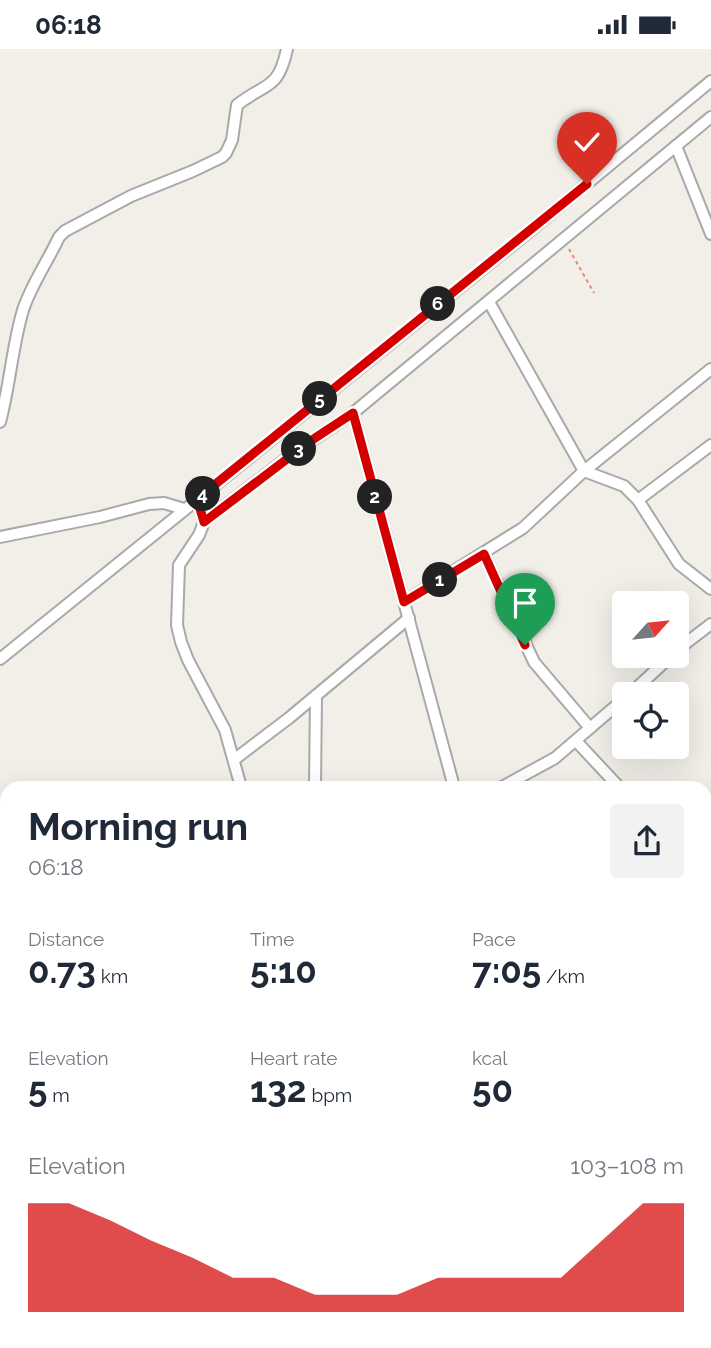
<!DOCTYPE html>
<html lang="en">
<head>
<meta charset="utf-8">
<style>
  body { margin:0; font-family:Raleway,sans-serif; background:#f2f2f3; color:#1f2937; height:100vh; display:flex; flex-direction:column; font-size:26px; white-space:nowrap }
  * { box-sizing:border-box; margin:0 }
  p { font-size:23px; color:#747a83 }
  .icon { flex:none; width:38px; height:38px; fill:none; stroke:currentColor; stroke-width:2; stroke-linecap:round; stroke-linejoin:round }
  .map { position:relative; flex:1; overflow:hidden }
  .sheet { position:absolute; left:0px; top:732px; width:712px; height:569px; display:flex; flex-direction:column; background:#fff; border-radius:21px 21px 0 0; box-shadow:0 7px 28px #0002 }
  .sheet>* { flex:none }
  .needle { width:46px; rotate:63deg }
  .buttons { position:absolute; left:612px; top:542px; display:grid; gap:14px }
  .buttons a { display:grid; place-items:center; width:77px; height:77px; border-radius:7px; background:#fff; box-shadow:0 7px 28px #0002; font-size:35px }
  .pin { position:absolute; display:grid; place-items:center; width:60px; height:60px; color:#fff; margin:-72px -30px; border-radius:50% 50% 50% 0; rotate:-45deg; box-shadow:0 0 7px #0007 }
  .pin .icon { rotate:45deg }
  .km { position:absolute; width:35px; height:35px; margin:-18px; border-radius:50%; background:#222; color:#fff; font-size:19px; line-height:35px; text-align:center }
  .round { display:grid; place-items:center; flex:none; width:74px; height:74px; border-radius:7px; background:#f2f2f3 }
  .headline { display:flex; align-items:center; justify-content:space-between; height:119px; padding:0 28px }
  h1 { font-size:38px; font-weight:700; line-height:52px }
  .metrics { display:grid; grid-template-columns:repeat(3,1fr); gap:10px; height:119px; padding:7px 28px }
  .metrics div { display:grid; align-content:center }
  .metrics b { font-size:35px; font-weight:700 }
  .metrics small { font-size:19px; font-weight:400 }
  .metrics p { font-size:19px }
  .chart { height:196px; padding:14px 28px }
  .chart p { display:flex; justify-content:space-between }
  .chart svg { width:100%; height:126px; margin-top:7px; fill:#d40000; opacity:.7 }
  .status { display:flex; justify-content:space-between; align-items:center; height:49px; padding:0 35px; background:#fff; direction:ltr }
  .status svg { height:19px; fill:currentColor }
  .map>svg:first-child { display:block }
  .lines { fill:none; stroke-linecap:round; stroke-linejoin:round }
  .minor-casing { stroke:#a9a9a9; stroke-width:14 }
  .path { stroke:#fa8072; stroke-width:2; stroke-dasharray:3.5 3.5; stroke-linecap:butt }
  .minor { stroke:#fff; stroke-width:10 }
  .route-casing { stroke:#fff; stroke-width:14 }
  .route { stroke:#d40000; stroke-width:9 }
</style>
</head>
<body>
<div class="status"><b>06:18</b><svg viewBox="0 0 49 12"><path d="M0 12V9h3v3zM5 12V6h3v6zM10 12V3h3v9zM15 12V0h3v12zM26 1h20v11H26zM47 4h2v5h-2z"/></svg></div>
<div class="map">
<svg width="711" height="1299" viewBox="0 0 711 1299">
  <rect width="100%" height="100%" fill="#f2efe9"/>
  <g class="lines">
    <defs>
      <g id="minor">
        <path d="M676 97 711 185"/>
        <path d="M353 364 454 738"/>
        <path d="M0 373C10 336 12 298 23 261 31 236 48 212 59 188L65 182 131 147 193 122 222 108 226 104 232 91 237 56C266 33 278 42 287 0"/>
        <path d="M584 422 624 437 638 451 679 515 711 540"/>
        <path d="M584 422 711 320"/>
        <path d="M197 450 204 473 199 486 179 516 177 576 181 593 188 611 225 681 241 738"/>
        <path d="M638 451 711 396"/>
        <path d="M204 473 291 406 353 364 711 68"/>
        <path d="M0 488 100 468 149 455 164 454 184 460"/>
        <path d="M484 505 534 613 590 679"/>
        <path d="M404 553 523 479 584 422 489 253"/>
        <path d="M677 601 711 575"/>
        <path d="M0 610 525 186 711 32"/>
        <path d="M629 646 671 607"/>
        <path d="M576 692 619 738"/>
        <path d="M235 710 289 669 409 569"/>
        <path d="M315 738 316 647"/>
        <path d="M502 738 555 709 625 649"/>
        <path d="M705 809 711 804"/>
        <path d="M705 1210 711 1205"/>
        <path d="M391 1293 393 1299"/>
        <path d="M560 1293 563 1299"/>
        <path d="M651 1293 656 1299"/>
        <path d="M605 1299 611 1293"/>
      </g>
    </defs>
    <!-- minor casing -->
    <use href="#minor" class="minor-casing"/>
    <!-- path -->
    <path class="path" d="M569 200 594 244"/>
    <!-- minor -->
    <use href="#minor" class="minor"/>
  </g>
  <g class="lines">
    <defs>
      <path id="route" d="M525 596 484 505 404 553 353 364 312 391 204 473 197 450 587 135"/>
    </defs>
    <!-- route casing -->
    <use href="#route" class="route-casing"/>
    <!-- route -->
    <use href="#route" class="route"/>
  </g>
</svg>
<div class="buttons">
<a><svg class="needle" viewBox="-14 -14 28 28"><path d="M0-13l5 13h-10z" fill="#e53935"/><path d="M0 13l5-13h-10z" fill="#747a83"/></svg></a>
<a><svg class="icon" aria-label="locate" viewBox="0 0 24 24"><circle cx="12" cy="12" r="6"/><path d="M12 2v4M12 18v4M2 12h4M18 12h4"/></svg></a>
</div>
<div class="pin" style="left:525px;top:596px;background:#1e9e55"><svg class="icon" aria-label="arrive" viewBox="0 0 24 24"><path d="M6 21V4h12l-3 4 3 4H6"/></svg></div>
<div class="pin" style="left:587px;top:135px;background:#d93025"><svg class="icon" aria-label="check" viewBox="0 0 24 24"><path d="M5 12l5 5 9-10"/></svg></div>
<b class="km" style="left:440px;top:531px">1</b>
<b class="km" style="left:375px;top:448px">2</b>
<b class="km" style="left:299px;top:400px">3</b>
<b class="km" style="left:203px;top:445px">4</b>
<b class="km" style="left:320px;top:350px">5</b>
<b class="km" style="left:438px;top:255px">6</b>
<section class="sheet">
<div class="headline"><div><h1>Morning run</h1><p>06:18</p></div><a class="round"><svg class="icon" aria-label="share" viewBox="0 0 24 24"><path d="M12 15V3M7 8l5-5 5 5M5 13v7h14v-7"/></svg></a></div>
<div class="metrics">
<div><p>Distance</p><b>0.73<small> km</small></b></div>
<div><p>Time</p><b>5:10</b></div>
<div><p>Pace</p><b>7:05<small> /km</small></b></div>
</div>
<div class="metrics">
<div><p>Elevation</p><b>5<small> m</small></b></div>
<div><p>Heart rate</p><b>132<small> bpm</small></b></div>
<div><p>kcal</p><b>50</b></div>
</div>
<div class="chart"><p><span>Elevation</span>103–108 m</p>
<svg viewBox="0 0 160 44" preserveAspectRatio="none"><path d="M0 44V6L10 6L20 12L30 19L40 25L50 32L60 32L70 38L80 38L90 38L100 32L110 32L120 32L130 32L140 19L150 6L160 6V44z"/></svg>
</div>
</section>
</div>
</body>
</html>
